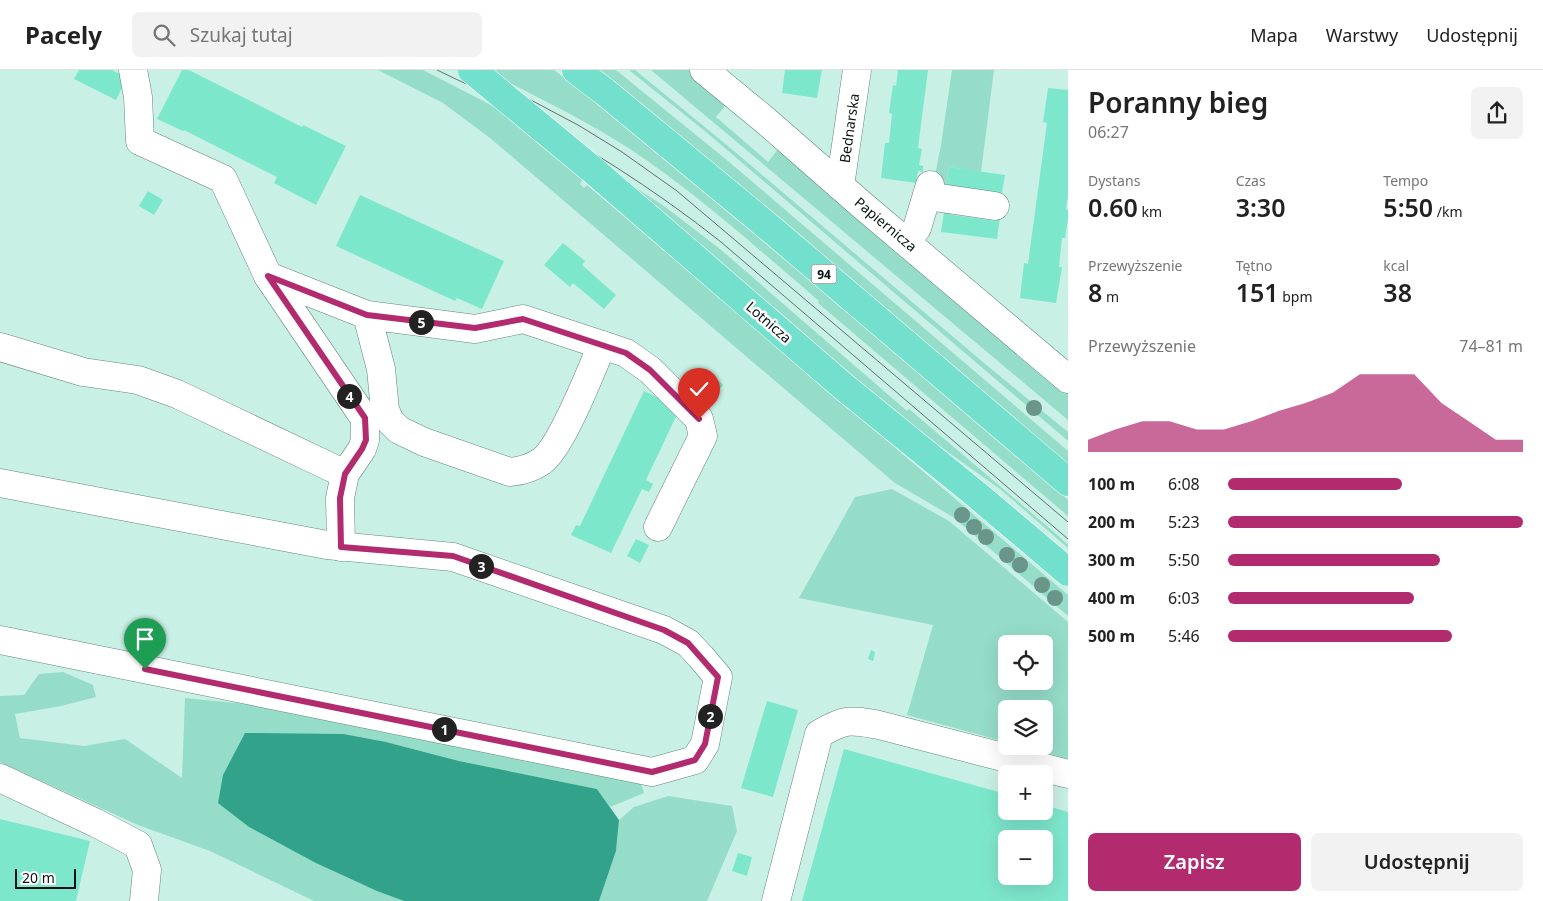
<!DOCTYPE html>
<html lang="pl">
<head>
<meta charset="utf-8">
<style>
  body { margin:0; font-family:"Noto Sans",sans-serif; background:#f2f2f2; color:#222; height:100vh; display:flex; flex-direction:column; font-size:19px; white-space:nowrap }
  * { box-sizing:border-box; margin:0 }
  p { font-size:16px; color:#767676 }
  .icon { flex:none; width:28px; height:28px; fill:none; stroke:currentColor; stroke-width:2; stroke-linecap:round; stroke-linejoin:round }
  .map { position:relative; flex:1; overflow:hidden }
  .drawer { display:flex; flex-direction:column; background:#fff; width:475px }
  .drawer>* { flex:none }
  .fabs { position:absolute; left:998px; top:565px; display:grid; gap:10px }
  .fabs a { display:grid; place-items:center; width:55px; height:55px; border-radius:8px; background:#fff; box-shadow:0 5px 20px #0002; font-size:25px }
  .scale { position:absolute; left:15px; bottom:12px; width:61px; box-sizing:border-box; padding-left:5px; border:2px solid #061310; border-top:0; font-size:14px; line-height:18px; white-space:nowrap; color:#061310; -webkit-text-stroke:4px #fff; paint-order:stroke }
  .pin { position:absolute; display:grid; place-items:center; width:42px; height:42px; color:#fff; margin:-51px -21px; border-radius:50% 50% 50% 0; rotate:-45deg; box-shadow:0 0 5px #0007 }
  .pin .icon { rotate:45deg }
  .km { position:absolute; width:25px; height:25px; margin:-12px; border-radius:50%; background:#222; color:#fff; font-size:14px; line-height:25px; text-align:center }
  .round { display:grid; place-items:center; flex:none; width:52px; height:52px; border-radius:8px; background:#f2f2f2 }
  .headline { display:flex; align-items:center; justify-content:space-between; height:85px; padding:0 20px }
  h1 { font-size:28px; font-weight:600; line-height:38px }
  .stats { display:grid; grid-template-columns:repeat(3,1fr); gap:8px; height:85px; padding:5px 20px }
  .stats div { display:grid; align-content:center }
  .stats b { font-size:25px; font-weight:600 }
  .stats small { font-size:14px; font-weight:400 }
  .stats p { font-size:14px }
  .chart { height:140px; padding:10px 20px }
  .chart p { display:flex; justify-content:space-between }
  .chart svg { width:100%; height:90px; margin-top:5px; fill:#b22b6e; opacity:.7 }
  .cta { display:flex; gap:10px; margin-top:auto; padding:10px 20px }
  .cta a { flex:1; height:58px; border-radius:8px; background:#b22b6e; color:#fff; font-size:20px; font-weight:600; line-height:58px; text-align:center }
  .cta a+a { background:#f2f2f2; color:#222 }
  ul { padding:0 20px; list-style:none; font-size:16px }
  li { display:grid; grid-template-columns:80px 60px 1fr; align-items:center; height:38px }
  li i { height:12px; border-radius:6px; background:#b22b6e }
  header { display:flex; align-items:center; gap:30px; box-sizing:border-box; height:70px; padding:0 25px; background:#fff; border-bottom:1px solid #e0e0e0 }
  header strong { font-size:24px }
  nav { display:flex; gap:28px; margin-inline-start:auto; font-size:18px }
  .search { width:350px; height:45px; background:#f2f2f2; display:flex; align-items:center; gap:12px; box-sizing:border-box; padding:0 18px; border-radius:8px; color:#767676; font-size:19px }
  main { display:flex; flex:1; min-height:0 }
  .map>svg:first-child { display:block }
  .green { fill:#95ddc9; fill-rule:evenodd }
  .water { fill:#32a28a }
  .building { fill:#7de7cc; fill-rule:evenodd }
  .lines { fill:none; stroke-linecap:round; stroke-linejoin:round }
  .minor-casing { stroke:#64877d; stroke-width:29 }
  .major-casing { stroke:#fff; stroke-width:29 }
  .minor { stroke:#fff; stroke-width:28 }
  .major { stroke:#73e0cd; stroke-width:28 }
  .tram { stroke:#5c746d; stroke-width:1 }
  .major-bridge-casing { stroke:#fff; stroke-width:29; stroke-linecap:butt }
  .major-bridge { stroke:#73e0cd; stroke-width:28 }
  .tree { fill:#6a9589 }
  .route-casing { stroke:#fff; stroke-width:10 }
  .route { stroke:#b22b6e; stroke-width:6 }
  .labels { text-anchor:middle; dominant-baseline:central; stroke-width:5; stroke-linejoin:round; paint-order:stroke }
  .shield { fill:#fff; stroke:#515a58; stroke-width:1 }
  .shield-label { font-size:12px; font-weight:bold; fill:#061310 }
  .street-label { font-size:14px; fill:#061310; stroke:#fff }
</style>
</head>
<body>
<header>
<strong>Pacely</strong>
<div class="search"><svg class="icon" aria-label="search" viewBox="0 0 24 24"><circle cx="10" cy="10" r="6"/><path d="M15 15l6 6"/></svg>Szukaj tutaj</div>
<nav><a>Mapa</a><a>Warstwy</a><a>Udostępnij</a></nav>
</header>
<main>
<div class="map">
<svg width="1068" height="831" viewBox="0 0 1068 831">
  <rect width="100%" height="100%" fill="#c9f0e4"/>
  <!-- green -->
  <g class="green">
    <path d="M378 0H423L518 49 592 92 580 114 584 118 587 115 1068 525V546L953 447 895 413 490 68 443 33Z"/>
    <path d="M484 0H554L613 45 743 152 1068 430V446L818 233 819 231C758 179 698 124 630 79 584 49 533 25 484 0Z"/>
    <path d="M598 0H616L728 91 1068 381V395L717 96Z"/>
    <path d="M629 0H635L728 76 984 293 1068 362V371L706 62Z"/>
    <path d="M651 0H693L729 31 716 47 768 92 782 74 1068 321V350Z"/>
    <path d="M952 0H994L981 102 949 97 946 117 933 115 941 75Z"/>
    <path d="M627 112 664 136 720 179 907 341 909 339 1054 462 1068 475V478L1000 419 904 351Z"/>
    <path d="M892 419 949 451 1068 552V689L1022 676H1044V639H1006V672L907 645 933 555 799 528 855 427ZM1006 574H1044V611H1006Z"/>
    <path d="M63 602 93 615 96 627 61 636 15 644 20 668 84 676 125 669 182 708 185 628 275 637 640 711 644 723 610 737 597 719 459 691 386 672 249 757C300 784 351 811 404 831H314L210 781 138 755 0 692V626L24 625 39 604Z"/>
    <path d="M668 726 732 736 737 761 707 831H599L616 781 619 750 634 737Z"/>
  </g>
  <!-- water -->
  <path class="water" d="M245 663 343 664 386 672 459 691 597 719 619 750 616 781 599 831H404L377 821 316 793 249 757 218 733 223 705Z"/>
  <!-- building -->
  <g class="building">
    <path d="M79 0H112L127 8 116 30 74 9Z"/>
    <path d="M182 0H189L302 57 303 55 346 76 316 135 274 113 277 107 184 60 183 61 157 49Z"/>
    <path d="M785 0H822L817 28 782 23Z"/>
    <path d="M898 0H928L918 78 922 79 919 95 923 96V102L918 101 916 113 881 108 885 73H889L892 44 889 43 893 15 896 16Z"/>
    <path d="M1048 18 1068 20V125L1066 139 1068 140V149L1065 168H1062L1059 197H1062L1056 233 1020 228 1024 193 1028 194 1047 53 1043 52Z"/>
    <path d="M949 97 1005 105 1002 123 946 117Z"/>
    <path d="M148 121 163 130 154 145 139 136Z"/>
    <path d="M360 125 504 191 482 239 457 228 455 231 336 176Z"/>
    <path d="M944 142 953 145 997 151 1000 147 997 169 941 162Z"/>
    <path d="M563 173 585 191 582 195 616 225 604 239 573 213 570 217 544 195Z"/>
    <path d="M710 303 723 315 713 327 701 318 707 311 705 309Z"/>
    <path d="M644 321 680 338 646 410 653 414 649 422 642 419 611 483 571 465 576 455 580 456Z"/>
    <path d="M636 469 649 475 640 493 627 486Z"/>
    <path d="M871 580 875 582 873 591 868 589Z"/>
    <path d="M767 631 798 640 773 727 741 718Z"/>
    <path d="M844 679 1006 724V741H1044V735L1068 742V831H802ZM1006 769H1044V806H1006Z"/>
    <path d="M0 749 90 771 76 831H0Z"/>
    <path d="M738 783 752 787 747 806 732 801Z"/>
  </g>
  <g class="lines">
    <defs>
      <g id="minor">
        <path d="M133 0 138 27 140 71 223 109 268 206 365 349V370L362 379 345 404 340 428 341 477"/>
        <path d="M704 0 766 51 862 135 1068 309"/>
        <path d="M840 116 857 0"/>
        <path d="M927 126 995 136"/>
        <path d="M904 169 913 163 917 158 930 115"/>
        <path d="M268 206 367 245 475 259 523 249 602 275C591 301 562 376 542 391 532 398 522 401 510 402L424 372 399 360 390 351 385 340 381 299 367 245"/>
        <path d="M602 275 626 283 650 300 699 349 703 366 658 457"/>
        <path d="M0 277 83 302 138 310 177 324 345 404"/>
        <path d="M0 413 327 475 453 487 664 560 688 573 701 587 718 607 705 674 695 690 652 702 0 570"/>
        <path d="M0 708 96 753 138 775 147 800 144 831"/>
        <path d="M776 831 819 664C846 648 850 650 879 655L1068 704"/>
      </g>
      <g id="major">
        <path d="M576 0 605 22 771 159 1068 412"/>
        <path d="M594 101 844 317 977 425 1068 502"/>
      </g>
    </defs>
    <!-- minor casing -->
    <use href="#minor" class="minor-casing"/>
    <!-- major casing -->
    <use href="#major" class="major-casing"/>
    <!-- minor -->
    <use href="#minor" class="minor"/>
    <!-- major -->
    <use href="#major" class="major"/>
    <!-- tram -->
    <g class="tram">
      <path d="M437 0C459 11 481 20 503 32 580 72 653 118 721 172L1068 469"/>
      <path d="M474 0 578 55 622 82 677 121 1068 452"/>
    </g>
    <defs>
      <path id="major-bridge" d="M472 0 594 101"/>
    </defs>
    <!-- major-bridge casing -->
    <use href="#major-bridge" class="major-bridge-casing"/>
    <!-- major-bridge -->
    <use href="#major-bridge" class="major-bridge"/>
  </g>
  <!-- trees -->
  <g class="tree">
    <circle cx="1034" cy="338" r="8"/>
    <circle cx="962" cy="445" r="8"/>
    <circle cx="974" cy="457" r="8"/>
    <circle cx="986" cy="467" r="8"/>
    <circle cx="1007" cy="485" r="8"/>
    <circle cx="1020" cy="495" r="8"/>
    <circle cx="1042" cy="515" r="8"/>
    <circle cx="1055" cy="528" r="8"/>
  </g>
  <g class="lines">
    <defs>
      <path id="route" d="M145 599 652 702 695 690 705 674 718 607 688 573 664 560 453 486 341 477 340 428 345 404 362 379 366 370 365 348 268 206 367 245 475 258 523 249 626 283 650 300 699 349"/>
    </defs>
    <!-- route casing -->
    <use href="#route" class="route-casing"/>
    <!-- route -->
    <use href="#route" class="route"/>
  </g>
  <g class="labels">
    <!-- shield labels -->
    <rect class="shield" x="811.5" y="194.5" width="25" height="19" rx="4"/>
    <g class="shield-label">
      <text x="824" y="204">94</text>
    </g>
    <!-- street labels -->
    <g class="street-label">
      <text transform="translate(849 58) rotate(-82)">Bednarska</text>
      <text transform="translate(886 154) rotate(40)">Papiernicza</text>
      <text transform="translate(769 252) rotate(41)">Lotnicza</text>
    </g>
  </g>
</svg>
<div class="fabs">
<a><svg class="icon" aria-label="locate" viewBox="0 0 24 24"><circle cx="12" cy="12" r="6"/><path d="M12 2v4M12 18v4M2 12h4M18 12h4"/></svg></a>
<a><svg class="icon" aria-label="layers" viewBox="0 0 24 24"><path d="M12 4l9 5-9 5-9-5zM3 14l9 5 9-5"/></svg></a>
<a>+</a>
<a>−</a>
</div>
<div class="scale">20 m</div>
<div class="pin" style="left:145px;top:599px;background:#1e9e55"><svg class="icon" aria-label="arrive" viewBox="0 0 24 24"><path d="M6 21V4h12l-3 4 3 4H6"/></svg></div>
<div class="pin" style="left:699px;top:349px;background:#d93025"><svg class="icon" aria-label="check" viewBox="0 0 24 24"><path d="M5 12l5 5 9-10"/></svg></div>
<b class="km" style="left:444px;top:659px">1</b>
<b class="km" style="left:710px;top:646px">2</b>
<b class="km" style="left:481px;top:496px">3</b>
<b class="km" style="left:349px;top:326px">4</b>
<b class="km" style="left:421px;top:252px">5</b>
</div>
<section class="drawer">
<div class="headline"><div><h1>Poranny bieg</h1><p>06:27</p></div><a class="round"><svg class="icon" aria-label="share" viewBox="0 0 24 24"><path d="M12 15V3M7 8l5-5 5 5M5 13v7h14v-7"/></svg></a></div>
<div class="stats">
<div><p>Dystans</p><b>0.60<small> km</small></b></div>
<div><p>Czas</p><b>3:30</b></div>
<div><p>Tempo</p><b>5:50<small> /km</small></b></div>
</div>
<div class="stats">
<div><p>Przewyższenie</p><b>8<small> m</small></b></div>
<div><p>Tętno</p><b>151<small> bpm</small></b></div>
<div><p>kcal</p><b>38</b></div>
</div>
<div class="chart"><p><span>Przewyższenie</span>74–81 m</p>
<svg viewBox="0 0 160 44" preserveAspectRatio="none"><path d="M0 44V38L10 33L20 29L30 29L40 33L50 33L60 29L70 24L80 20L90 15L100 6L110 6L120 6L130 20L140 29L150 38L160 38V44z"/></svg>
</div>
<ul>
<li><b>100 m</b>6:08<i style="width:59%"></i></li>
<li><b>200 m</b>5:23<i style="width:100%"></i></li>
<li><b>300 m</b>5:50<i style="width:72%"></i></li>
<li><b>400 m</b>6:03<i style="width:63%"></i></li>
<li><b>500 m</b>5:46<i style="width:76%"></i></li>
</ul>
<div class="cta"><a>Zapisz</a><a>Udostępnij</a></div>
</section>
</main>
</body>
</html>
